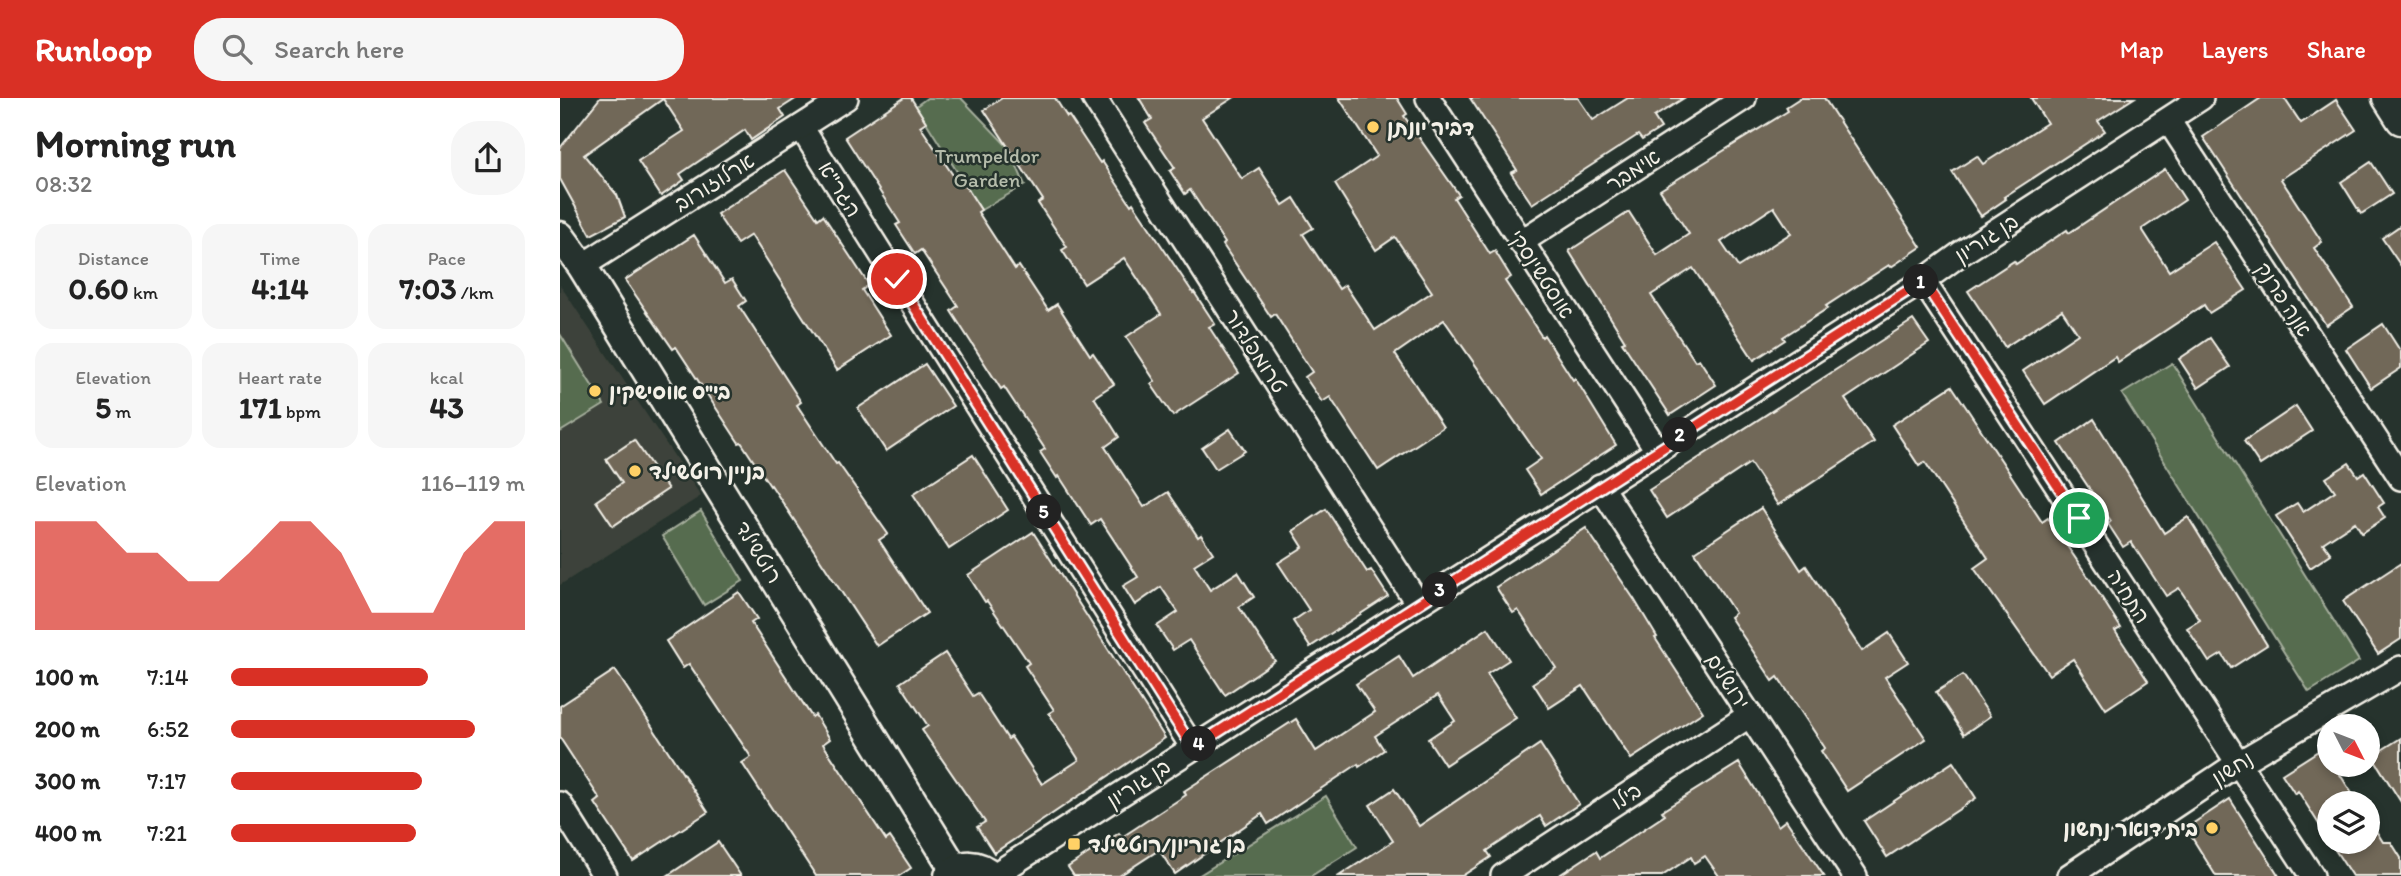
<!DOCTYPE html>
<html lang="en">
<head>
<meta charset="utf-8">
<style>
  body { margin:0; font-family:Itim,"Playpen Sans Hebrew",sans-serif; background:#f6f6f6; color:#222; height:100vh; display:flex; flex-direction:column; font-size:26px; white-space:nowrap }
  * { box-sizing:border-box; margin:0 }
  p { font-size:23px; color:#767676 }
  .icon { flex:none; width:38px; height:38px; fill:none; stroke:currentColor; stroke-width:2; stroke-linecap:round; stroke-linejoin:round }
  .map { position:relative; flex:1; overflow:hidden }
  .panel { display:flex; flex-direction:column; background:#fff; width:560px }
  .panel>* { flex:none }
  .needle { width:46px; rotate:132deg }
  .buttons { position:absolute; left:1757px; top:616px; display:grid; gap:14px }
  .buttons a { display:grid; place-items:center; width:63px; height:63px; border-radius:50%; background:#fff; box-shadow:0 4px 10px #0003; font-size:35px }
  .pin { position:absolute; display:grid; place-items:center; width:60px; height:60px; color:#fff; margin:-30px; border:4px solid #fff; border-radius:50%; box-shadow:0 2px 7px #0007 }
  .km { position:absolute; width:35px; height:35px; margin:-18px; border-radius:50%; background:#222; color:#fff; font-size:19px; line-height:35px; text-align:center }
  .round { display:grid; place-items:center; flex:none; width:74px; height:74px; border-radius:28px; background:#f6f6f6 }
  .summary { display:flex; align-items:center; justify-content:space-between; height:119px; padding:0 35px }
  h1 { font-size:38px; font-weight:800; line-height:52px }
  .stats { display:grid; grid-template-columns:repeat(3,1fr); gap:10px; height:119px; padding:7px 35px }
  .stats div { display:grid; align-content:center; border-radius:18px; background:#f6f6f6; text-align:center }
  .stats b { font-size:30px; font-weight:800 }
  .stats small { font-size:19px; font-weight:400 }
  .stats p { font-size:19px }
  .chart { height:196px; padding:14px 35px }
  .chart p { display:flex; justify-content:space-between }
  .chart svg { width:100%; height:126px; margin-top:7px; fill:#d93025; opacity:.7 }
  ul { padding:0 35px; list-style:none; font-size:23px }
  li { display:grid; grid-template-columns:112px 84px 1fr; align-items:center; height:52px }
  li i { height:18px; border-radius:9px; background:#d93025 }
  header { display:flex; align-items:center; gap:42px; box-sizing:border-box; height:98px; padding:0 35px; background:#d93025; color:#fff }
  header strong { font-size:33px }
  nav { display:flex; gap:38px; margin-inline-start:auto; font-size:24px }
  .search { width:490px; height:63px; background:#f6f6f6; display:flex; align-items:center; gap:18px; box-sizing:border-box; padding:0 24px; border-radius:28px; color:#767676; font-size:26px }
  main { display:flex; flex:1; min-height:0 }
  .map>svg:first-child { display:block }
  .built { fill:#3c433a }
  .green { fill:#566c50; stroke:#a5ae9c; stroke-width:2 }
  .building { fill:#716759; stroke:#f4f1e8; stroke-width:2; fill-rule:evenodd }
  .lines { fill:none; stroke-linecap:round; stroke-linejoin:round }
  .minor-casing { stroke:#f4f1e8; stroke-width:28 }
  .tertiary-casing { stroke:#f4f1e8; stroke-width:33 }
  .minor { stroke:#26332d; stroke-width:23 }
  .tertiary { stroke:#26332d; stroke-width:28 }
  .route-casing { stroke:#fff; stroke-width:14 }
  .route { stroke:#d93025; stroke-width:9 }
  .poi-dot { fill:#ffd166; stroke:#26332d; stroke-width:2.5 }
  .labels { text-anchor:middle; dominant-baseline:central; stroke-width:5; stroke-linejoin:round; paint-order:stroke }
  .poi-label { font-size:21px; font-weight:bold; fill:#f4f1e8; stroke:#26332d; text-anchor:start }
  .park-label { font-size:21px; fill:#b5bcab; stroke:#26332d }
  .street-label { font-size:21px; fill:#f4f1e8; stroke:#26332d }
</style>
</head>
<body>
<header>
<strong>Runloop</strong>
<div class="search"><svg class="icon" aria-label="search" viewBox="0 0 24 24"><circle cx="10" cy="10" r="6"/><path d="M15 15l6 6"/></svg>Search here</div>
<nav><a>Map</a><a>Layers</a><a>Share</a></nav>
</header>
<main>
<section class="panel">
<div class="summary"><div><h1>Morning run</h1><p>08:32</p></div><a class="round"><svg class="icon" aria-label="share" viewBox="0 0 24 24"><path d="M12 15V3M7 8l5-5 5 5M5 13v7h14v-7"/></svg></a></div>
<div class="stats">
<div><p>Distance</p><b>0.60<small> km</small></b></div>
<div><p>Time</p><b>4:14</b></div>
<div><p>Pace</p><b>7:03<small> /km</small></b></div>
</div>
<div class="stats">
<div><p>Elevation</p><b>5<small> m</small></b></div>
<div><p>Heart rate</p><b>171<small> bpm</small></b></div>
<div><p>kcal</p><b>43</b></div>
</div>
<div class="chart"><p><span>Elevation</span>116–119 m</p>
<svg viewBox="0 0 160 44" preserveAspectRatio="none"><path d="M0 44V6L10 6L20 6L30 17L40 17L50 27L60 27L70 17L80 6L90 6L100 17L110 38L120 38L130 38L140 17L150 6L160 6V44z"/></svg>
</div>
<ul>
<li><b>100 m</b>7:14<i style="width:67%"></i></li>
<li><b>200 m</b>6:52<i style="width:83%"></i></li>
<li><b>300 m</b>7:17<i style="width:65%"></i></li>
<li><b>400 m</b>7:21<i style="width:63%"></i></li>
</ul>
</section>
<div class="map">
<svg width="1841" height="778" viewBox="0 0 1841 778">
  <rect width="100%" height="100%" fill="#26332d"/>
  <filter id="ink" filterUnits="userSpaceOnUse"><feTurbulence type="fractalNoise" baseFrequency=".0143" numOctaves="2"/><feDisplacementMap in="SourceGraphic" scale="14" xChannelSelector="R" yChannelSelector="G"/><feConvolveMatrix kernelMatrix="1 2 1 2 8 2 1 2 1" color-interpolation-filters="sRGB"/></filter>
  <g filter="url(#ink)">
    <!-- built -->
    <path class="built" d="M0 187 141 398 0 487Z"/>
    <!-- green -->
    <g class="green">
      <path d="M367 0H401L449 50 465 87 421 112 356 8Z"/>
      <path d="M0 236 44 307 0 334Z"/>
      <path d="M1612 265 1799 563 1749 594 1562 296Z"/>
      <path d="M141 413 183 483 144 507 102 438Z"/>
      <path d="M766 698 797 749 751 778H638Z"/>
    </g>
    <!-- building -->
    <g class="building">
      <path d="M40 0H237L220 11 225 19 191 42 185 32 120 76 124 82 101 98 78 63 124 33 103 1 24 57 57 97 65 119 31 137 0 81V50Z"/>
      <path d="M344 0H351L366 24 360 28 399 86 403 84 421 112 418 114 455 171 459 168 488 212 497 206 530 257 533 255 554 286 534 299 559 339 545 349 584 409 608 394 638 439 641 437 653 455 634 467 650 492 678 474 694 499 679 509 715 563 665 597 629 542 613 552 597 528 618 514 601 489 575 507 563 488 578 479 540 421 531 427 499 378 497 380 480 354 485 351 444 289 441 291 391 213 398 208 361 152 355 156 336 127 340 125 285 39Z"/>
      <path d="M442 0H495L507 19 509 18 540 65 542 63 571 107 573 105 633 195 634 194 655 226 649 229 679 275 613 318 591 286 595 283 566 239 601 216 564 160 524 186 502 152 507 149 478 105 483 102 424 12Z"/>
      <path d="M579 0H673L642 20 682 81 699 70 723 107 734 100 753 130 743 136 779 191 785 187 815 232 872 194 835 139 816 152 775 86 817 58 779 0H837L847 16 844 18 899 97 894 100 930 156 935 153 951 179 945 183 982 239 984 237 1013 282 1015 280 1056 347 981 396 965 372 981 361 884 222 835 256 883 329 818 372 770 299 762 304 745 279 752 274 715 216 711 219 663 147 665 145 630 92 625 96 610 73 615 70 585 25 592 21Z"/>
      <path d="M910 0H1018L1033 22 1068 0H1124L1094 19 1101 30 1082 42 1078 37 972 106 951 75 957 72Z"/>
      <path d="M1240 0H1264L1361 149 1331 169 1329 167 1266 208 1268 210 1223 239 1225 242 1194 262 1133 170 1091 197 1135 263 1139 261 1156 287 1110 317 1062 244 1065 243 1009 153 1069 114 1097 157 1129 136 1100 92 1228 13 1226 9ZM1214 109 1231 135 1178 169 1161 144Z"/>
      <path d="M1471 0H1574L1538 23 1545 33 1444 99 1446 101 1421 118 1392 74 1417 58 1423 66 1487 25Z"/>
      <path d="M1701 0H1724L1741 25 1776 2 1796 32 1721 81 1762 144 1754 150 1793 209 1766 227 1643 39Z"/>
      <path d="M1811 64 1832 96 1801 116 1781 84Z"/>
      <path d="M1605 71 1625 102 1582 131 1609 173 1654 144 1686 192 1649 215 1644 207 1558 264 1555 259 1485 306 1463 273 1518 236 1502 212 1445 249 1408 193 1454 163 1456 166 1507 132 1509 135Z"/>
      <path d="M225 72 258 121 263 117 284 149 309 187 302 192 331 237 277 272 191 137 177 146 157 116Z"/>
      <path d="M1841 127V168L1822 140Z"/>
      <path d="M134 137 165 185 172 181 186 203 179 208 241 304 237 307 276 366 278 365 328 436 319 442 367 515 317 548 211 387 210 388 181 344 179 345 116 249 113 251 65 182Z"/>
      <path d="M1353 222 1369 245 1285 301 1314 344 1218 407 1190 365 1107 420 1089 392Z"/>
      <path d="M1823 226 1841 254V270L1811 290 1786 251Z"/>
      <path d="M1650 240 1670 269 1638 290 1619 261Z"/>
      <path d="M365 266 393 308 326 353 298 310Z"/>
      <path d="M1392 288 1482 424 1488 420 1535 489 1561 530 1555 533 1588 583 1546 611 1513 561 1489 577 1414 470 1428 460 1365 364 1359 368 1332 327Z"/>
      <path d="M1736 308 1752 333 1700 367 1684 343Z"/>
      <path d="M1534 321 1604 435 1628 419 1707 547 1671 570 1662 556 1649 564 1627 530 1640 522 1619 490 1606 498 1571 444 1563 449 1548 426 1551 423 1499 345Z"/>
      <path d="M670 331 685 353 656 371 642 350Z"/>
      <path d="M74 342 108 391 53 428 36 403 62 385 46 361Z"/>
      <path d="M413 357 448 412 389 451 353 396Z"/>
      <path d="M1789 365 1798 378 1804 374 1824 405 1818 409 1825 420 1802 435 1795 424 1763 445 1771 456 1750 470 1716 418 1737 405 1743 414 1775 393 1766 380Z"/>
      <path d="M1201 410 1241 472 1246 468 1302 553 1329 535 1348 564 1325 579 1366 641 1287 693 1261 653 1265 650 1218 579 1213 583 1170 519 1175 515 1135 454Z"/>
      <path d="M766 411 807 474 811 472 828 498 750 549 733 523 749 512 718 465 743 449 733 433Z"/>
      <path d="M1026 430 1074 501 1097 539 1095 540 1143 614 1071 661 1023 588 989 610 973 585 996 570 958 512 953 515 936 489Z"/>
      <path d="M473 434 605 640 434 755 417 729 425 724 362 632 368 628 340 585 385 555 413 598 418 595 448 641 451 639 482 686 519 662 489 615 494 612 465 568 469 565 427 503 425 504 408 477Z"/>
      <path d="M1841 465V541L1818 556 1783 503Z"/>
      <path d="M179 494 197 521 191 525 252 619 255 617 270 641 263 646 326 742 330 739 351 770 339 778H256L182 665 191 659 129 566 123 570 106 543Z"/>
      <path d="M928 530 949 562 927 576 956 620 885 667 868 641 895 623 878 597 815 638 824 652 799 669 798 666 708 726 702 716 615 776 599 752 559 778H514L508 769 559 735 562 739 626 697 624 693 736 621 756 653 815 614 796 586 839 558 853 580Z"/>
      <path d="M55 572 148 714 73 763 35 705 40 701 0 640V608Z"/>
      <path d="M1403 577 1430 618 1404 636 1376 594Z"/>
      <path d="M1841 640V704L1812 658Z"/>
      <path d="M980 646 1019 706 986 728 980 718 927 753 931 759 902 778H779L833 743 810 707 834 691 859 728Z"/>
      <path d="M1769 646V667H1774L1798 705H1769V742L1738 693 1735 696 1722 676Z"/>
      <path d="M1393 664 1416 700 1327 759 1304 723Z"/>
      <path d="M1179 665 1218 728 1226 722 1264 778H1159L1145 758 1134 765 1131 759 1102 778H998L1036 753 1040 760 1105 717 1102 713Z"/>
      <path d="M1670 701 1719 778H1656L1626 730Z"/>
      <path d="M1808 720 1823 744H1831L1841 760V778H1792L1770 744H1808Z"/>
      <path d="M158 744 181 778H107Z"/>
    </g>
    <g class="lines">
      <defs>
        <g id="minor">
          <path d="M534 0 858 506"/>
          <path d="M868 0 1097 352"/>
          <path d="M1608 22 1841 380"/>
          <path d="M241 29 633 650"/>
          <path d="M961 144 1184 0"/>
          <path d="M22 168 286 0"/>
          <path d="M1363 183 1752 778"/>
          <path d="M1040 388 1295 778"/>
          <path d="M0 706 45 778"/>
          <path d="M433 778 1363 183 1400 156 1641 0"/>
          <path d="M943 778 1190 617"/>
          <path d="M1509 778 1677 666 1841 570"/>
        </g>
        <g id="tertiary">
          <path d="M1827 0 1841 22"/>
          <path d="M0 138 22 168 395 772"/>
          <path d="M389 778C402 764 418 765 432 778"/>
        </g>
      </defs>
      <!-- minor casing -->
      <use href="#minor" class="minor-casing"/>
      <!-- tertiary casing -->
      <use href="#tertiary" class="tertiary-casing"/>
      <!-- minor -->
      <use href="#minor" class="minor"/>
      <!-- tertiary -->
      <use href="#tertiary" class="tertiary"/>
    </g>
  </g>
  <g class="lines" filter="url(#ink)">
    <defs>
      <path id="route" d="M337 181 633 650 1363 183 1519 420"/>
    </defs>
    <!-- route casing -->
    <use href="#route" class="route-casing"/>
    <!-- route -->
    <use href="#route" class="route"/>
  </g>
  <!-- markers -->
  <g class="poi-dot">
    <circle cx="813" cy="29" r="7"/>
    <circle cx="35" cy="293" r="7"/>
    <circle cx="75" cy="373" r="7"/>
    <circle cx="1652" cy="730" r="7"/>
    <rect x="507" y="739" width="14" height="14" rx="3.5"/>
  </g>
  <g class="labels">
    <!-- poi labels -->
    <g class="poi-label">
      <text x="827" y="29">דביר יונתן</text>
      <text x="49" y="293">בי"ס אוסישקין</text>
      <text x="89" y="373">בניין רוטשילד</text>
      <text x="1638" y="730" text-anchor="end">בית דואר נחשון</text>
      <text x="528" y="746">בן גוריון/רוטשילד</text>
    </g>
    <!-- park labels -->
    <g class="park-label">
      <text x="427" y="57">Trumpeldor<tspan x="427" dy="24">Garden</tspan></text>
    </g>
    <!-- street labels -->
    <g class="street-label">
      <text transform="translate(1073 72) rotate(-33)">אימבר</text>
      <text transform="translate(154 84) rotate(-32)">ארלוזורוב</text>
      <text transform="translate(280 91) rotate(58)">הגר"א</text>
      <text transform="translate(1426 140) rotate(-33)">בן גוריון</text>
      <text transform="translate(982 176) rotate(57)">אוסטשינסקי</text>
      <text transform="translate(1724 201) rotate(57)">אנה פרנק</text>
      <text transform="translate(696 253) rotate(57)">טרומפלדור</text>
      <text transform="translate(199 454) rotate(58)">רוטשילד</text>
      <text transform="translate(1569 498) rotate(57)">התחיה</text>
      <text transform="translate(1168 583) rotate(57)">ירושלים</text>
      <text transform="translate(1672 670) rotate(-32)">נחשון</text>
      <text transform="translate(578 685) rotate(-33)">בן גוריון</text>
      <text transform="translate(1066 698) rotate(-33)">בילו</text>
    </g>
  </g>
</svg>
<div class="buttons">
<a><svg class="needle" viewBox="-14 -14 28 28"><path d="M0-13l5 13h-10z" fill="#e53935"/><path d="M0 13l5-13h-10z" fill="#767676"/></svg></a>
<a><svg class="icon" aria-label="layers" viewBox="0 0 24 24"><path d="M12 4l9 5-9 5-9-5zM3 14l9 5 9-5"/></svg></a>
</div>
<div class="pin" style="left:1519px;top:420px;background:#1e9e55"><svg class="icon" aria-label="arrive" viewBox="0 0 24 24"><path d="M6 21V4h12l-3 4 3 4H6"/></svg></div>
<div class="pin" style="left:337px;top:181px;background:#d93025"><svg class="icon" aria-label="check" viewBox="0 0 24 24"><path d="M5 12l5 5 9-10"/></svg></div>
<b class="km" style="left:1361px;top:184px">1</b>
<b class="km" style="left:1120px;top:337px">2</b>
<b class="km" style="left:880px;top:492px">3</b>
<b class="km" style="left:639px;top:646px">4</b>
<b class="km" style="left:484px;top:414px">5</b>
</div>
</main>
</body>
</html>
